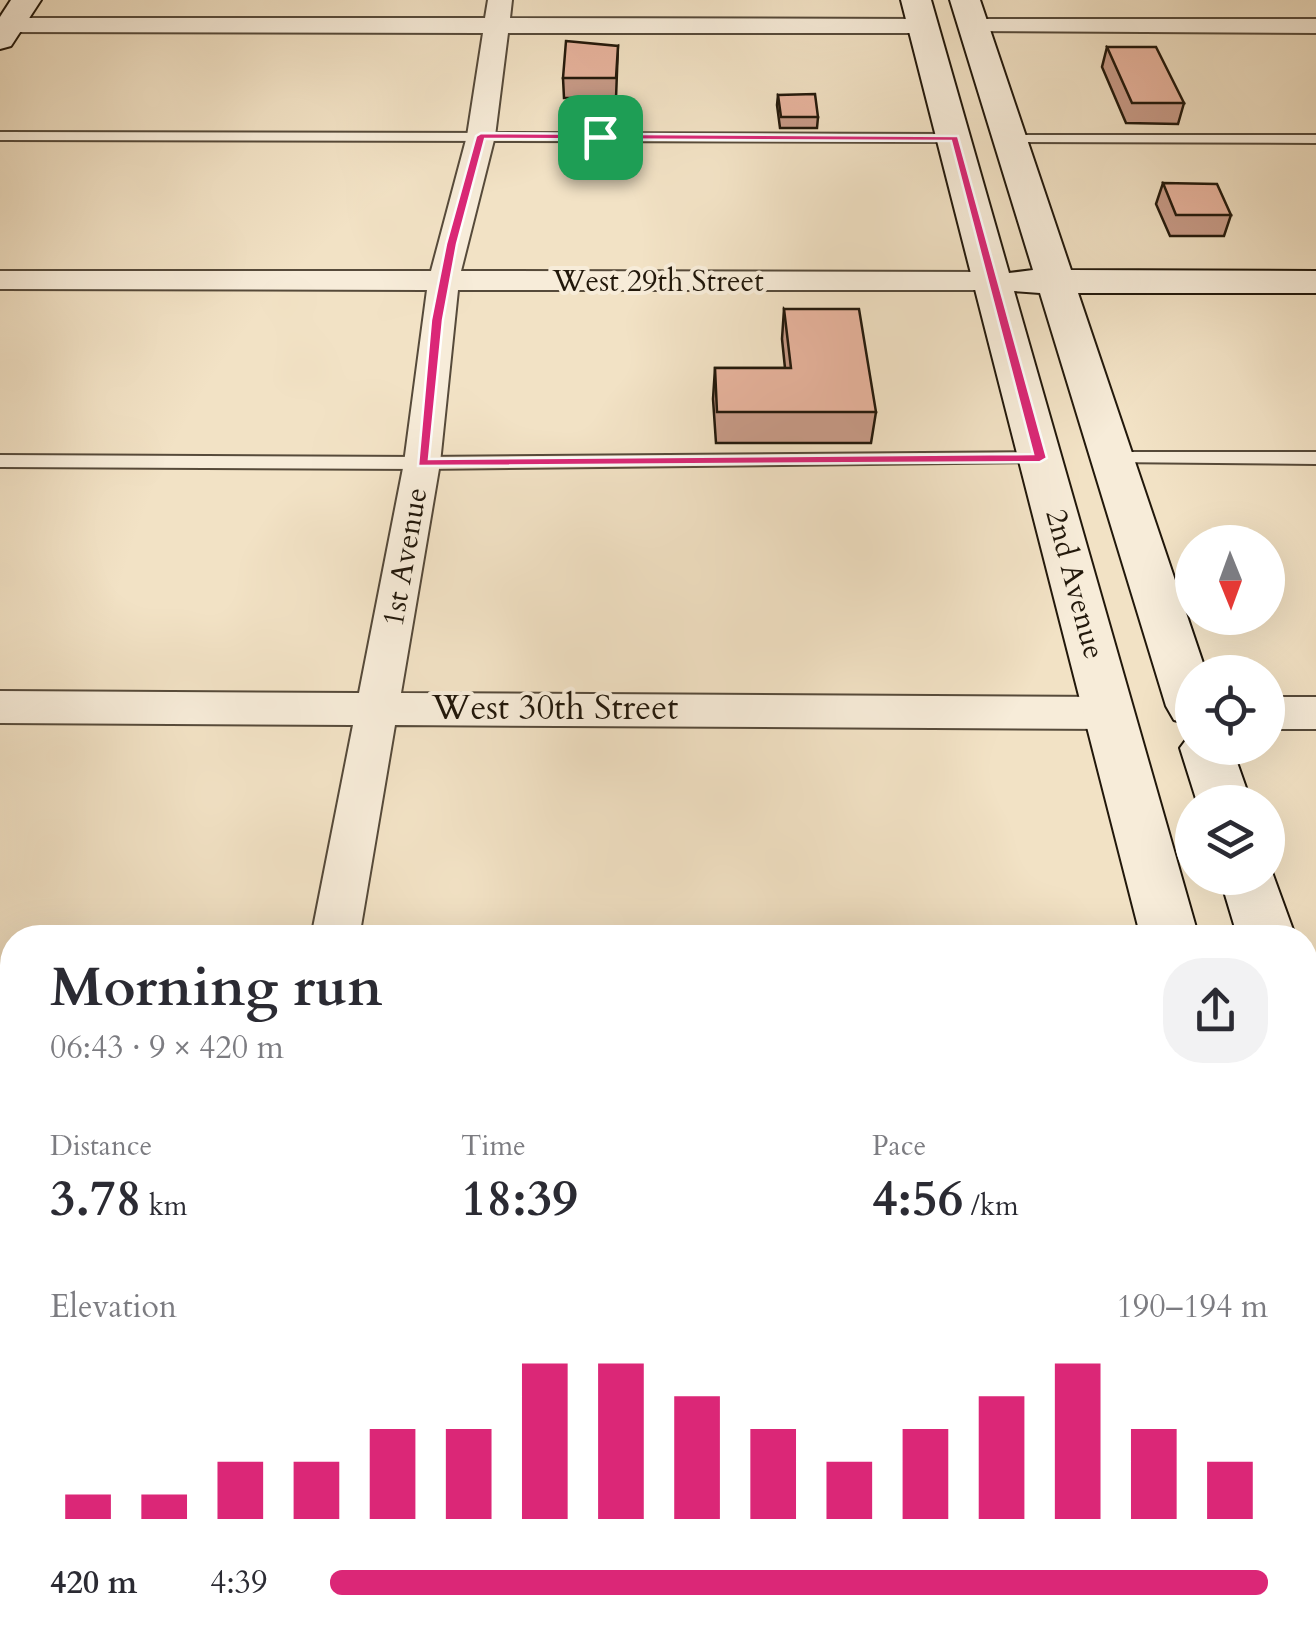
<!DOCTYPE html>
<html lang="en">
<head>
<meta charset="utf-8">
<style>
  body { margin:0; font-family:Cardo,serif; background:#f2f2f3; color:#2b2b33; height:100vh; display:flex; flex-direction:column; font-size:38px; white-space:nowrap }
  * { box-sizing:border-box; margin:0 }
  p { font-size:32px; color:#7c7c81 }
  .icon { flex:none; width:55px; height:55px; fill:none; stroke:currentColor; stroke-width:2; stroke-linecap:round; stroke-linejoin:round }
  .map { position:relative; flex:1; overflow:hidden }
  .panel { position:absolute; left:0px; top:925px; width:1318px; height:718px; display:flex; flex-direction:column; background:#fff; border-radius:40px 40px 0 0; box-shadow:0 10px 40px #0002 }
  .panel>* { flex:none }
  .needle { width:65px; rotate:179deg }
  .fabs { position:absolute; left:1175px; top:525px; display:grid; gap:20px }
  .fabs a { display:grid; place-items:center; width:110px; height:110px; border-radius:50%; background:#fff; box-shadow:0 10px 40px #0002; font-size:50px }
  .pin { position:absolute; display:grid; place-items:center; width:85px; height:85px; color:#fff; margin:-42px; border-radius:20px; box-shadow:0 5px 15px #0006 }
  .round { display:grid; place-items:center; flex:none; width:105px; height:105px; border-radius:40px; background:#f2f2f3 }
  .overview { display:flex; align-items:center; justify-content:space-between; height:170px; padding:0 50px }
  h1 { font-size:55px; font-weight:700; line-height:75px }
  .stats { display:grid; grid-template-columns:repeat(3,1fr); gap:15px; height:170px; padding:10px 50px }
  .stats div { display:grid; align-content:center }
  .stats b { font-size:50px; font-weight:700 }
  .stats small { font-size:28px; font-weight:400 }
  .stats p { font-size:28px }
  .chart { height:280px; padding:20px 50px }
  .chart p { display:flex; justify-content:space-between }
  .chart svg { width:100%; height:180px; margin-top:10px; stroke:#db2777; stroke-width:6 }
  ul { padding:0 50px; list-style:none; font-size:32px }
  li { display:grid; grid-template-columns:160px 120px 1fr; align-items:center; height:75px }
  li i { height:25px; border-radius:12px; background:#db2777 }
  .map>svg:first-child { display:block }
  .lines { fill:none; stroke-linecap:round; stroke-linejoin:round }
  .lane-casing { stroke:#564a3a; stroke-width:4 }
  .street-casing { stroke:#564a3a; stroke-width:4 }
  .secondary-casing { stroke:#22180b; stroke-width:4 }
  .lane { fill:#f7ecd9; fill-rule:evenodd }
  .street { fill:#f7ecd9; fill-rule:evenodd }
  .secondary { fill:#f7ecd9; fill-rule:evenodd }
  .wall { fill:#c89b88; stroke:#22180b; stroke-width:2.5 }
  .building { fill:#e8b49e; stroke:#22180b; stroke-width:2.5 }
  .route { fill:#db2777; stroke:#fff; stroke-width:2.5; fill-rule:evenodd }
  .labels { text-anchor:middle; dominant-baseline:central; stroke-width:8; stroke-linejoin:round; paint-order:stroke }
  .far-street-label { font-size:30px; fill:#22180b; stroke:#f7ecd9 }
  .street-label { font-size:35px; fill:#22180b; stroke:#f7ecd9 }
</style>
</head>
<body>
<div class="map">
<svg width="1316" height="1642" viewBox="0 0 1316 1642">
  <rect width="100%" height="100%" fill="#f2e2c5"/>
  <filter id="stains"><feTurbulence type="fractalNoise" baseFrequency=".002" numOctaves="4"/><feColorMatrix values="0 0 0 0 .2 0 0 0 0 .09 0 0 0 0 .02 0 0 0 .5 -.17"/></filter>
  <radialGradient id="worn" r=".72"><stop offset=".6" stop-color="#630" stop-opacity="0"/><stop offset="1" stop-color="#630" stop-opacity=".3"/></radialGradient>
  <g class="lines">
    <defs>
      <g id="lane">
        <path d="M0 132 955 134 962 138 955 142 0 140Z"/>
        <path d="M1005 135H1316V143L1010 142 1005 141Z"/>
        <path d="M1040 452 1049 458 1046 462 422 469 0 467V455L422 457Z"/>
        <path d="M1113 452H1316V464L1107 462 1104 458Z"/>
        <path d="M0 1046 12 1047V1069L0 1070Z"/>
        <rect x="632" y="1630" width="32" height="12"/>
      </g>
      <g id="street">
        <path d="M488 0H512L510 18 925 19 937 26 925 33H508L495 136 461 271 993 272 1009 281 993 290H458L440 463 401 693 1109 697 1124 702 1130 713 1124 724 1109 729 395 725 359 938H311L353 725 0 723V691L359 693 404 463 427 290 0 289V271H431L467 136 483 33 0 32V18H485Z"/>
        <path d="M973 19H1316V33L964 31 961 26Z"/>
        <rect x="1268" y="697" width="48" height="32"/>
      </g>
      <g id="secondary">
        <path d="M11 0H41L11 46 0 49V17Z"/>
        <path d="M901 0H931L1009 273 1033 270 950 0H980L1071 270 1316 271V293H1078L1206 672H1192V725L1174 720 1166 706 1040 293 1014 291 1199 938H1141Z"/>
        <path d="M1192 732V748H1232L1251 802H1197L1180 748Z"/>
        <path d="M1268 861 1296 938H1238L1220 878H1268Z"/>
        <path d="M1305 1028 1316 1032V1119L1305 1115Z"/>
        <path d="M1305 1404 1316 1408V1520L1305 1515Z"/>
        <path d="M0 1583H12V1630H49L44 1642H0Z"/>
        <path d="M1305 1588H1316V1642H1271L1266 1630H1305Z"/>
      </g>
    </defs>
    <!-- lane casing -->
    <use href="#lane" class="lane-casing"/>
    <!-- street casing -->
    <use href="#street" class="street-casing"/>
    <!-- secondary casing -->
    <use href="#secondary" class="secondary-casing"/>
    <!-- lane -->
    <use href="#lane" class="lane"/>
    <!-- street -->
    <use href="#street" class="street"/>
    <!-- secondary -->
    <use href="#secondary" class="secondary"/>
  </g>
  <!-- wall -->
  <g class="wall">
    <path d="M618 46 616 98H564L563 78Z"/>
    <path d="M1107 47 1184 103 1178 124 1126 123 1102 67Z"/>
    <path d="M778 95 818 117 817 128H780L777 105Z"/>
    <path d="M1163 183 1231 215 1224 236H1170L1156 204Z"/>
    <path d="M784 309 876 412 871 443H716L713 399 715 368H785L782 339Z"/>
  </g>
  <!-- building -->
  <g class="building">
    <path d="M566 41 618 46 616 78H563Z"/>
    <path d="M1107 47H1156L1184 103H1132Z"/>
    <path d="M815 94 818 117H781L778 95Z"/>
    <path d="M1163 183 1217 184 1231 215H1176Z"/>
    <path d="M784 309H859L876 412H717L715 368H791Z"/>
  </g>
  <!-- route -->
  <path class="route" d="M481 133 958 136 1047 458 1040 462 418 466 431 320 446 244 476 136ZM485 139 951 141 1033 454 429 459 443 320 457 244Z"/>
  <g class="labels">
    <!-- far-street labels -->
    <g class="far-street-label">
      <text x="658" y="281">West 29th Street</text>
      <text transform="translate(405 557) rotate(-80)">1st Avenue</text>
      <text transform="translate(1075 584) rotate(75)">2nd Avenue</text>
    </g>
    <!-- street labels -->
    <g class="street-label">
      <text x="555" y="708">West 30th Street</text>
    </g>
  </g>
  <rect width="100%" height="100%" filter="url(#stains)"/>
  <rect width="100%" height="100%" fill="url(#worn)"/>
</svg>
<div class="fabs">
<a><svg class="needle" viewBox="-14 -14 28 28"><path d="M0-13l5 13h-10z" fill="#e53935"/><path d="M0 13l5-13h-10z" fill="#7c7c81"/></svg></a>
<a><svg class="icon" aria-label="locate" viewBox="0 0 24 24"><circle cx="12" cy="12" r="6"/><path d="M12 2v4M12 18v4M2 12h4M18 12h4"/></svg></a>
<a><svg class="icon" aria-label="layers" viewBox="0 0 24 24"><path d="M12 4l9 5-9 5-9-5zM3 14l9 5 9-5"/></svg></a>
</div>
<div class="pin" style="left:600px;top:137px;background:#1e9e55"><svg class="icon" aria-label="arrive" viewBox="0 0 24 24"><path d="M6 21V4h12l-3 4 3 4H6"/></svg></div>
<section class="panel">
<div class="overview"><div><h1>Morning run</h1><p>06:43 · 9 × 420 m</p></div><a class="round"><svg class="icon" aria-label="share" viewBox="0 0 24 24"><path d="M12 15V3M7 8l5-5 5 5M5 13v7h14v-7"/></svg></a></div>
<div class="stats">
<div><p>Distance</p><b>3.78<small> km</small></b></div>
<div><p>Time</p><b>18:39</b></div>
<div><p>Pace</p><b>4:56<small> /km</small></b></div>
</div>
<div class="chart"><p><span>Elevation</span>190–194 m</p>
<svg viewBox="0 0 160 44" preserveAspectRatio="none"><path d="M5 44V38M15 44V38M25 44V30M35 44V30M45 44V22M55 44V22M65 44V6M75 44V6M85 44V14M95 44V22M105 44V30M115 44V22M125 44V14M135 44V6M145 44V22M155 44V30"/></svg>
</div>
<ul>
<li><b>420 m</b>4:39<i style="width:100%"></i></li>
</ul>
</section>
</div>
</body>
</html>
